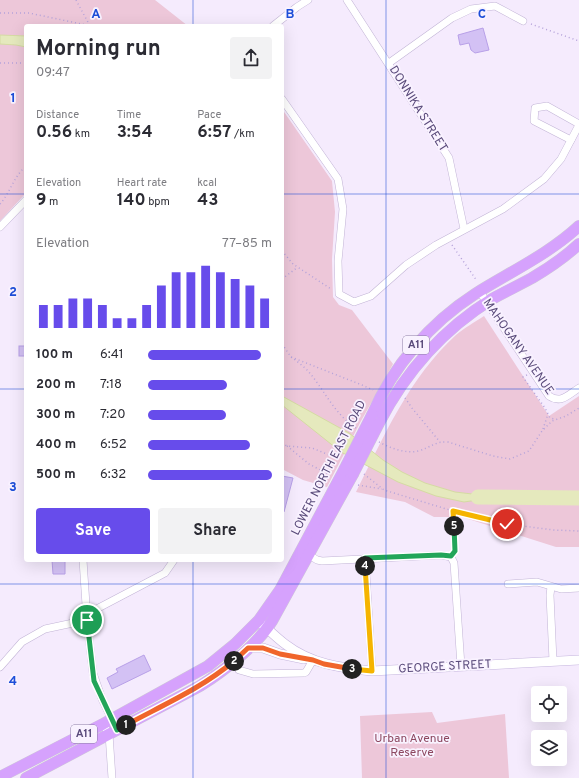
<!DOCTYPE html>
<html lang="en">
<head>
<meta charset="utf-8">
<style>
  body { margin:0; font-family:Overpass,sans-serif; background:#f2f2f3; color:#2b2b33; height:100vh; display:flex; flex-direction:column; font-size:15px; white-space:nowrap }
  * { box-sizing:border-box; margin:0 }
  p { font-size:13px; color:#7c7c81 }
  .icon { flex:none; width:22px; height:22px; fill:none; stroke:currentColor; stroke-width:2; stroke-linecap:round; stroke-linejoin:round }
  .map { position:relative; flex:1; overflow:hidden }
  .side { position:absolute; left:24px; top:24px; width:260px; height:538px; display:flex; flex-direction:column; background:#fff; border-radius:4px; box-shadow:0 4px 16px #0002 }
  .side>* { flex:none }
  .controls { position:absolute; left:531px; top:686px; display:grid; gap:8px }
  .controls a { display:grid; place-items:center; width:36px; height:36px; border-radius:4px; background:#fff; box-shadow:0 4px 16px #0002; font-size:20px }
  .pin { position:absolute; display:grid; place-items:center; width:34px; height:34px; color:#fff; margin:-17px; border:2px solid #fff; border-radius:50%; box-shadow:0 1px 4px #0007 }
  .km { position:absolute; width:20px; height:20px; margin:-10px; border-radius:50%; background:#222; color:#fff; font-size:11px; line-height:20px; text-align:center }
  .round { display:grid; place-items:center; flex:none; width:42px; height:42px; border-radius:4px; background:#f2f2f3 }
  .summary { display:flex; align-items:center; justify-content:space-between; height:68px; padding:0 12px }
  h1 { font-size:22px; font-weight:700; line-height:30px }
  .metrics { display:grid; grid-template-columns:repeat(3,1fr); gap:6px; height:68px; padding:4px 12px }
  .metrics div { display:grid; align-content:center }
  .metrics b { font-size:17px; font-weight:700 }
  .metrics small { font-size:11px; font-weight:400 }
  .metrics p { font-size:11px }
  .chart { height:112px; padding:8px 12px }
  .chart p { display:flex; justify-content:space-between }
  .chart svg { width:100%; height:72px; margin-top:4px; stroke:#674ceb; stroke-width:6 }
  .button { display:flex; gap:8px; margin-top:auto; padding:8px 12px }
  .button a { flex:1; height:46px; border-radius:4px; background:#674ceb; color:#fff; font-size:16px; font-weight:700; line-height:46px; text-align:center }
  .button a+a { background:#f2f2f3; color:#2b2b33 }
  ul { padding:0 12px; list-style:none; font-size:13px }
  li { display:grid; grid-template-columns:64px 48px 1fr; align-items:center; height:30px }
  li i { height:10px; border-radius:5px; background:#674ceb }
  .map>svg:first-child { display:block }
  .green { fill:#edc7d9 }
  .water { fill:#e5e9bd; stroke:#d5dba3 }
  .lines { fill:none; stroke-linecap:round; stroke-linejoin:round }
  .river { stroke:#e5e9bd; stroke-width:15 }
  .building { fill:#d3c1f4; stroke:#b8a0e8 }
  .street-casing { stroke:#c2b4d6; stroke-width:8 }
  .secondary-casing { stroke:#c5b5de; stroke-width:10 }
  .primary-casing { stroke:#cec9d7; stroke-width:12 }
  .path { stroke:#b5a3da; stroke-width:1.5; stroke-dasharray:1 3; stroke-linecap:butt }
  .street { stroke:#fff; stroke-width:7 }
  .secondary { stroke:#fff; stroke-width:9 }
  .primary { stroke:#d6a2fd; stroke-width:11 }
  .primary-bridge-casing { stroke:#cec9d7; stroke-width:12; stroke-linecap:butt }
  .primary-bridge { stroke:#d6a2fd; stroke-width:11 }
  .split-1-casing { stroke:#fff; stroke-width:8 }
  .split-2-casing { stroke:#fff; stroke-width:8 }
  .split-3-casing { stroke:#fff; stroke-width:8 }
  .split-4-casing { stroke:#fff; stroke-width:8 }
  .split-5-casing { stroke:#fff; stroke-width:8 }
  .split-6-casing { stroke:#fff; stroke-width:8 }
  .split-1 { stroke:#22a559; stroke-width:5 }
  .split-2 { stroke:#f0652b; stroke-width:5 }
  .split-3 { stroke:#f0652b; stroke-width:5 }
  .split-4 { stroke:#f5b400; stroke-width:5 }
  .split-5 { stroke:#22a559; stroke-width:5 }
  .split-6 { stroke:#f5b400; stroke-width:5 }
  .grid { fill:none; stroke:#1d4ed8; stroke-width:1; stroke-opacity:0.55 }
  .labels { text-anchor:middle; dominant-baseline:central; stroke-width:3.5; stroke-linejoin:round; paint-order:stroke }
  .shield { fill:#f9f2ff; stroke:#8a7da3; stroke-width:1 }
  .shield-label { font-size:11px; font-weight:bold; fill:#5a4b7b }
  .street-label { font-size:12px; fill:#5a4b7b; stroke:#f9f2ff }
  .park-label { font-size:12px; fill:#8d4860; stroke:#f9f2ff }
  .grid-label { font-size:13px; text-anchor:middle; font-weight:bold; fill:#1d4ed8; stroke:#f9f2ff; stroke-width:3.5; stroke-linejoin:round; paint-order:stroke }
</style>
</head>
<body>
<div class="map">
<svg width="579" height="778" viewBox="0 0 579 778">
  <rect width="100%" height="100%" fill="#f5ebfd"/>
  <!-- green -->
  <g class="green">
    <path d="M0 0H155L188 26H26V193L0 221Z"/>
    <path d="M282 109 332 181 335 212 332 259 333 297 339 305 352 310 393 364 361 421 327 487 303 480 282 469Z"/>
    <path d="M484 316 549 416 579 396V547H556L462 517H434L405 502 356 492C384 436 409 378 456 335 464 328 475 322 484 316Z"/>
    <path d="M432 712 437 723 505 714 509 778H362L360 716Z"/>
  </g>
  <!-- water -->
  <g class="water">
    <path d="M0 35 26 36V47L16 45 0 44Z"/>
    <path d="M282 396 349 433 383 460 402 472 425 483 455 492 498 497 464 502 436 496 398 482 341 452 282 405Z"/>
  </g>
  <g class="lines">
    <!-- river -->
    <path class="river" d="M478 497 579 498"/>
  </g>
  <!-- building -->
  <g class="building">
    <path d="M483 28 489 50 475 53 471 50 469 43 460 45 458 35Z"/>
    <rect x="19" y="346" width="7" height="10"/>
    <path d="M282 476 293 478 284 512H282Z"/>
    <path d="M52 560H65V574H53Z"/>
    <path d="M144 655 151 670 112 689 107 678 118 672 116 669Z"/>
  </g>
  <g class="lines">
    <defs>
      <g id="street">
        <path d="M347 0 449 158 464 229"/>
        <path d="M273 26 297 7 308 0"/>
        <path d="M389 63 452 18 471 9 495 6 523 21"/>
        <path d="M282 99 338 179 343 209 338 261 339 294 354 302 371 296 406 265 436 245 503 209 544 179 561 159 579 125"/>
        <path d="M571 140 534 121 535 108 547 106 579 124"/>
        <path d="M0 227 26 200"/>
        <path d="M480 292 549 396C561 404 568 395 579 388"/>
        <path d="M306 553 317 560 322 561 441 555 451 557 454 563 461 666"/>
        <path d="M365 558 372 671"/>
        <path d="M83 560 87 620 93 673 102 699 117 730"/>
        <path d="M508 584 537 582 561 589 579 588"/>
        <path d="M551 587 550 595 553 661"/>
        <path d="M87 614 165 573 174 560"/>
        <path d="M0 667 22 642 45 629 87 620"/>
        <path d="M239 670 253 674 304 673 306 672 313 660"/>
        <path d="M103 724 109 734 112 778"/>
      </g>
      <g id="secondary">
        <path d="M262 624C270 631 277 638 285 644 311 664 341 668 372 671L579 660"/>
        <path d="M248 648H263L280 654 304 659"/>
      </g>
      <g id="primary">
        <path d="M372 415C393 366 430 323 475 294 510 272 549 254 579 226"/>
        <path d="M379 423C406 371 442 330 492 299 505 292 519 285 532 278 549 268 565 257 579 244"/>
        <path d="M0 777 103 724 208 666 235 644 259 620 280 590 344 470"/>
        <path d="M26 778 200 686C224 671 257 645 272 621L353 474"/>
      </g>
    </defs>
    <!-- street casing -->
    <use href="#street" class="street-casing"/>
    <!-- secondary casing -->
    <use href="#secondary" class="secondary-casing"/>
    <!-- primary casing -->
    <use href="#primary" class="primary-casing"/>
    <!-- path -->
    <g class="path">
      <path d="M76 0 90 26"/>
      <path d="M0 13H29L91 26"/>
      <path d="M531 24 579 41"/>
      <path d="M0 63H26"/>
      <path d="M0 204C10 193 14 176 26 166"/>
      <path d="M452 245 477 281"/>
      <path d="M282 251 293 264 331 289"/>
      <path d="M282 279 298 267"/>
      <path d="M282 344 291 357 362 385 373 390"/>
      <path d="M291 357C297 361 303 366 308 371 324 389 334 414 356 428"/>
      <path d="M527 375 523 377 545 408 550 418 555 419"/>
      <path d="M405 398 412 408 440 442"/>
      <path d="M543 429 548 414"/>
      <path d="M379 442C390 448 406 454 418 451 430 448 435 441 448 442L493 456 510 459 529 451 542 431 552 421 566 416 579 408"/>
      <path d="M282 443 287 446 312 448 339 459"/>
      <path d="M287 446 309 464 330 475"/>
      <path d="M364 474 384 490 453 511 507 524 554 530 579 531"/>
      <path d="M358 485 382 489"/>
      <path d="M453 511 455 551"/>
    </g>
    <!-- street -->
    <use href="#street" class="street"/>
    <!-- secondary -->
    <use href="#secondary" class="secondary"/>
    <!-- primary -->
    <use href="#primary" class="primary"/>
    <defs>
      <g id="primary-bridge">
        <path d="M344 470 372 415"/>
        <path d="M353 474 379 423"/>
      </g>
    </defs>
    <!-- primary-bridge casing -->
    <use href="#primary-bridge" class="primary-bridge-casing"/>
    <!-- primary-bridge -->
    <use href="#primary-bridge" class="primary-bridge"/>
  </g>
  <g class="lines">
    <defs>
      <path id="split-1" d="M87 620 94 681 117 730 126 725"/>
      <path id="split-2" d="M126 725C163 705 202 688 234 661"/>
      <path id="split-3" d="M234 661 248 648H263L280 654 313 660 324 664 352 669"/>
      <path id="split-4" d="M352 669 372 671 365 566"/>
      <path id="split-5" d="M365 566V558L441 555 451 556 455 551 454 526"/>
      <path id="split-6" d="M454 526 453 511 507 524"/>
    </defs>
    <!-- split-1 casing -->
    <use href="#split-1" class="split-1-casing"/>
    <!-- split-2 casing -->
    <use href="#split-2" class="split-2-casing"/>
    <!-- split-3 casing -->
    <use href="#split-3" class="split-3-casing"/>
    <!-- split-4 casing -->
    <use href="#split-4" class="split-4-casing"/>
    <!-- split-5 casing -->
    <use href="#split-5" class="split-5-casing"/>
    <!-- split-6 casing -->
    <use href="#split-6" class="split-6-casing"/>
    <!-- split-1 -->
    <use href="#split-1" class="split-1"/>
    <!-- split-2 -->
    <use href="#split-2" class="split-2"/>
    <!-- split-3 -->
    <use href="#split-3" class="split-3"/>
    <!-- split-4 -->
    <use href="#split-4" class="split-4"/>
    <!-- split-5 -->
    <use href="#split-5" class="split-5"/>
    <!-- split-6 -->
    <use href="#split-6" class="split-6"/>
  </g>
  <!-- grid -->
  <path class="grid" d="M193 0V26M386 0V778M0 194H26M282 194H579M0 389H26M282 389H579M193 560V778M0 584H579"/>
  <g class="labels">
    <!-- shield labels -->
    <g class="shield">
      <rect x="403" y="336" width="26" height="18" rx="3"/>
      <rect x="71" y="725" width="26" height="18" rx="3"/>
    </g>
    <g class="shield-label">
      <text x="416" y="345">A11</text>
      <text x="84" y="734">A11</text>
    </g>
    <!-- street labels -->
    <g class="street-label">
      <text transform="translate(418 109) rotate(58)">DONNIKA STREET</text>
      <text transform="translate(518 347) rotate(55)">MAHOGANY AVENUE</text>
      <text transform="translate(329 468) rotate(-63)">LOWER NORTH EAST ROAD</text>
      <text transform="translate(445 667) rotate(-3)">GEORGE STREET</text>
    </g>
    <!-- park labels -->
    <g class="park-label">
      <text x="412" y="739">Urban Avenue<tspan x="412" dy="14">Reserve</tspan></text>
    </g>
  </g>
  <g class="grid-label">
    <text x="96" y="18">A</text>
    <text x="290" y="18">B</text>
    <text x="482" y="18">C</text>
    <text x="13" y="102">1</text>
    <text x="13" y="296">2</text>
    <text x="13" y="491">3</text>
    <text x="13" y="685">4</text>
  </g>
</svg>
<div class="controls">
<a><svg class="icon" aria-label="locate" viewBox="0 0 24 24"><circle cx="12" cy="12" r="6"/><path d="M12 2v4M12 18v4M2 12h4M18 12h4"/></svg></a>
<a><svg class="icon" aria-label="layers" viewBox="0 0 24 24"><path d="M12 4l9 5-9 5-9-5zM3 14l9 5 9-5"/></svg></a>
</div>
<div class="pin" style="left:87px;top:620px;background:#1e9e55"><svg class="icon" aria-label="arrive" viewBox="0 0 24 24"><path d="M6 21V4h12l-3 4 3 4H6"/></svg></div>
<div class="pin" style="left:507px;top:524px;background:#d93025"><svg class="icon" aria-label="check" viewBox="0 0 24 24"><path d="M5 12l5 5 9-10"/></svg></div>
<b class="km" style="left:126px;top:725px">1</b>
<b class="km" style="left:234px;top:661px">2</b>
<b class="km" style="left:352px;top:669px">3</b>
<b class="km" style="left:365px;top:566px">4</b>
<b class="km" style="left:454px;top:526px">5</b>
<section class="side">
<div class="summary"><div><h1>Morning run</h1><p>09:47</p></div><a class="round"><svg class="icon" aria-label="share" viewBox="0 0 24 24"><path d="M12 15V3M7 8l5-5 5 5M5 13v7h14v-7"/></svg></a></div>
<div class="metrics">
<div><p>Distance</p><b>0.56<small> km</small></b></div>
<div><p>Time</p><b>3:54</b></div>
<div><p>Pace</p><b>6:57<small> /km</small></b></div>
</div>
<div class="metrics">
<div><p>Elevation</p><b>9<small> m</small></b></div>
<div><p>Heart rate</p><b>140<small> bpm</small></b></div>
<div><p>kcal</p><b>43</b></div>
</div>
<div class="chart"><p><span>Elevation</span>77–85 m</p>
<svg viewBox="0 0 160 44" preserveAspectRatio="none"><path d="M5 44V30M15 44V30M25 44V26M35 44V26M45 44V30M55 44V38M65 44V38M75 44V30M85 44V18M95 44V10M105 44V10M115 44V6M125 44V10M135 44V14M145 44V18M155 44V26"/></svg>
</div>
<ul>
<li><b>100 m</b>6:41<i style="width:91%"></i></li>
<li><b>200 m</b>7:18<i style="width:64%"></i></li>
<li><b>300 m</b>7:20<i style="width:63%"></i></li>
<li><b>400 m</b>6:52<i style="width:82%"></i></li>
<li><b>500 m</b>6:32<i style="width:100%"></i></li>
</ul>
<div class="button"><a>Save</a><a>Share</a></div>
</section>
</div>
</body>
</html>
